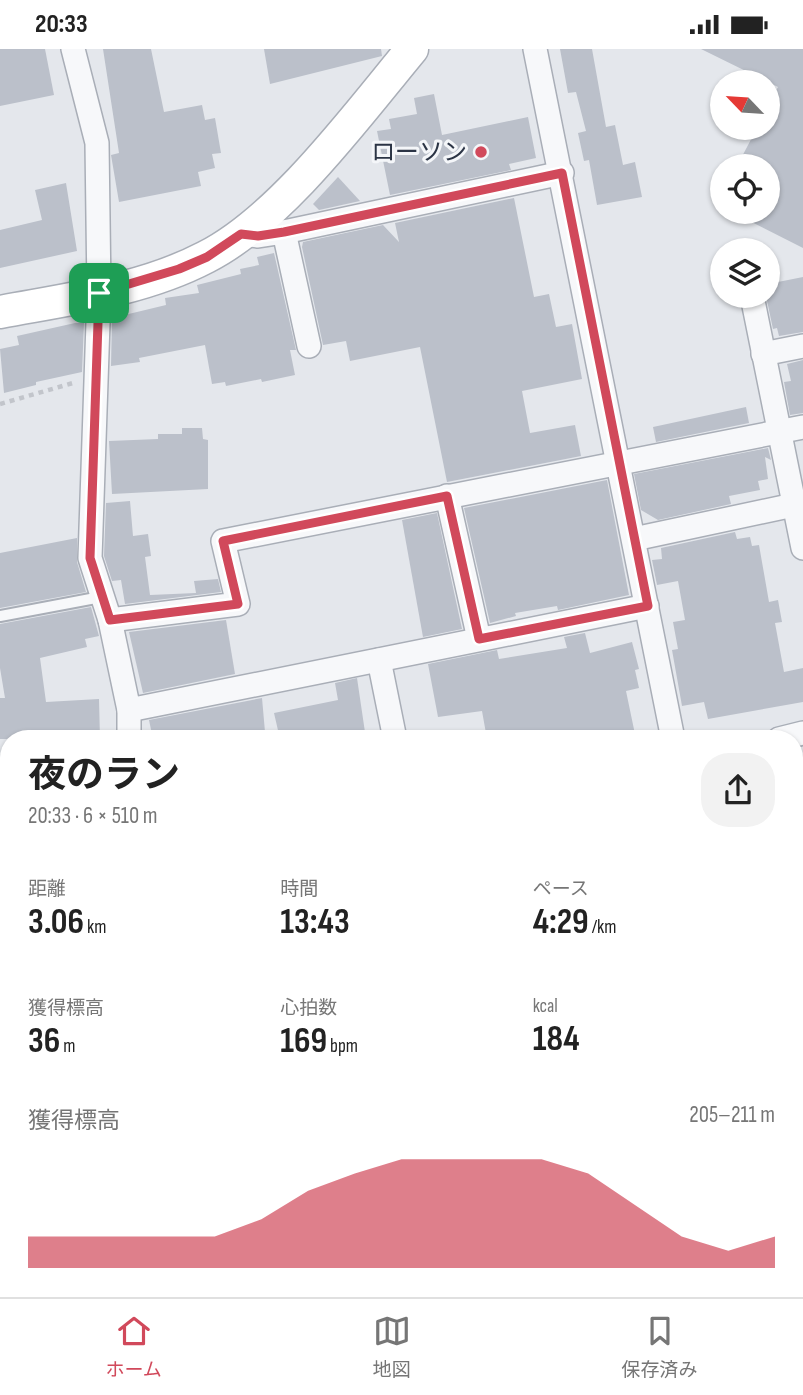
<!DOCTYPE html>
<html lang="ja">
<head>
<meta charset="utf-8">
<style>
  body { margin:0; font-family:"Sofia Sans Condensed","Noto Sans JP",sans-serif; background:#f2f2f2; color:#222; height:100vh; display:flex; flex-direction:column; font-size:26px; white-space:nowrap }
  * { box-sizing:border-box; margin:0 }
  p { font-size:23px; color:#767676 }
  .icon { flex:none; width:38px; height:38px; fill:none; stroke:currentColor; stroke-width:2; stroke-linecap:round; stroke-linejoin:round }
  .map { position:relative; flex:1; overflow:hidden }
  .side { position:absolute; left:0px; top:681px; width:803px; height:569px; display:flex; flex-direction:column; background:#fff; border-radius:28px 28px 0 0; box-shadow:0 2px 5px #0004 }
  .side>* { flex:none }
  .needle { width:46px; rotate:295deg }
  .tools { position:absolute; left:710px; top:21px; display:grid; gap:14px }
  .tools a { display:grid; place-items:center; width:70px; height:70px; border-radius:50%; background:#fff; box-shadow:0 2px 5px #0004; font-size:35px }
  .pin { position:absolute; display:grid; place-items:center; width:60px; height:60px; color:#fff; margin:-30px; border-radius:14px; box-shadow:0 4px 10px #0006 }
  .round { display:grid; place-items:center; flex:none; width:74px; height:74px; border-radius:28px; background:#f2f2f2 }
  .summary { display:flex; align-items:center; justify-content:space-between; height:119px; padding:0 28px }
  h1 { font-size:38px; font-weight:700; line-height:52px }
  .stats { display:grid; grid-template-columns:repeat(3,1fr); gap:10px; height:119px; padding:7px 28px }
  .stats div { display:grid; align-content:center }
  .stats b { font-size:35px; font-weight:700 }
  .stats small { font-size:19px; font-weight:400 }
  .stats p { font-size:19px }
  .chart { height:196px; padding:14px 28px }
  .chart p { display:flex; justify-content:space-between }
  .chart svg { width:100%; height:126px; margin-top:7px; fill:#d1495b; opacity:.7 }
  .status { display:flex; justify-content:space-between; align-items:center; height:49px; padding:0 35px; background:#fff; direction:ltr }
  .status svg { height:19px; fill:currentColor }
  .tab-bar { display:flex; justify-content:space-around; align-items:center; height:98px; border-top:2px solid #e0e0e0; background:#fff; font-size:19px; color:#767676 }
  .tab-bar a { display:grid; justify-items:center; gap:4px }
  .tab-bar .current { color:#d1495b }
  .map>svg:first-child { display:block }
  .green { fill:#c9d6c5 }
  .building { fill:#bbc0ca }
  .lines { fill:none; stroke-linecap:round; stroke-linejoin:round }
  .lane-casing { stroke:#a9aeb7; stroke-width:14 }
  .street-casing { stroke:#a9aeb7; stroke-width:26 }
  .secondary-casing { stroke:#a9aeb7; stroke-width:35 }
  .path { stroke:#c2c5cb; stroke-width:4.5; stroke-dasharray:5 5; stroke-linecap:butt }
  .lane { stroke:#f7f8fa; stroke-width:10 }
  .street { stroke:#f7f8fa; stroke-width:23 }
  .secondary { stroke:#fff; stroke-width:32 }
  .route-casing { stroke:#fff; stroke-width:14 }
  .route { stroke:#d1495b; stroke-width:9 }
  .poi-dot { fill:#d1495b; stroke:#f4f6f9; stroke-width:2.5 }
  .labels { text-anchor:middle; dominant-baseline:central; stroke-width:6; stroke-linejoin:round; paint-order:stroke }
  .poi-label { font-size:24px; fill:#2b3445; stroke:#f4f6f9; text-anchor:end }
</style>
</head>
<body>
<div class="status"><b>20:33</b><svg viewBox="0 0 49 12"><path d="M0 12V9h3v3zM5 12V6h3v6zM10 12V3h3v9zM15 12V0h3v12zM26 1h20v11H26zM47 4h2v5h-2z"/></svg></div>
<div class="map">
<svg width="803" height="1248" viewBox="0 0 803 1248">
  <rect width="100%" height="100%" fill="#e4e7ec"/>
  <!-- green -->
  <path class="green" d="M795 1026 803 1036V1107L795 1112Z"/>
  <!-- building -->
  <g class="building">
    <path d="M0 0H45L54 46 0 57Z"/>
    <path d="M103 0H151L164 63 202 56 205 71 215 69 221 104 212 105 215 119 198 123 201 137 119 153 111 106 119 104Z"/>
    <path d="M264 0H381L382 7 270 35Z"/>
    <path d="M560 0H592L606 78 615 76 623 116 635 113 642 148 597 156 589 111 584 112 578 84 586 82 576 43 568 44Z"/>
    <path d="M701 0H803V199L732 163H768V117H737L757 79H768V56L778 38Z"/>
    <path d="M434 45 442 86 528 68 536 109 509 115 511 121 390 146 377 82 391 80 389 70 417 65 414 49Z"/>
    <path d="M338 128 360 152 319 161 313 155Z"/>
    <path d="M66 134 77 202 0 219V181L42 171 35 141Z"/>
    <path d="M514 149 534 248 549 245 556 278 572 275 582 330 522 342 530 384 575 376 581 407 447 433 420 298 350 312 346 292 323 296 302 198 303 193 383 176 399 193 395 174Z"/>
    <path d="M274 204 296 301H290L295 326 262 333 261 330 226 337 225 333 212 335 205 296 139 309 140 313 111 317 112 269 166 256 165 249 199 244 197 236 241 225 240 220 259 216 257 208Z"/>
    <path d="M803 228V283L779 287 777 279 773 280 766 247 768 235Z"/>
    <path d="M75 274H84L82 323 36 333V336L4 344 0 300 19 296 17 287Z"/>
    <path d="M803 311V364L790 366 784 333 791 332 787 315Z"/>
    <path d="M746 358 749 374 656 393 653 378Z"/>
    <path d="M182 379H202L203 390 208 391V440L112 445 109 392 158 390V385H182Z"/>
    <path d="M768 399 771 411 765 408 768 430 758 432 760 441 729 447 731 455 658 471 641 461 634 425Z"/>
    <path d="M607 431 629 546 558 561 557 557 515 564 516 567 490 574 464 459Z"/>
    <path d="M130 452 133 487 148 485 151 507 145 508 150 546 196 544 194 532 218 530 221 543 125 555 121 531 112 532 104 507 106 454Z"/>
    <path d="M437 464 462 580 423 588 402 471Z"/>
    <path d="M735 483 737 490 750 488 752 497 759 496 769 553 778 551 782 573 775 574 784 623 803 619V653L708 670 704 653 682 657 672 601 678 600 673 573 685 571 678 532 657 536 652 511 662 510 661 499Z"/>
    <path d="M77 489V513L86 543 0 559V504Z"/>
    <path d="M91 558 99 587 85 590 87 598 40 609 46 653 99 650 100 690H0V649H5L0 619V575Z"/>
    <path d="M226 571 235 625 143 644 129 583Z"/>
    <path d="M585 584 590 604 632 593 639 620 635 621 639 639 626 642 636 690H487L482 662 438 668 428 615 497 601 499 610 567 599 564 588Z"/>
    <path d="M357 629 366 690H280L274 664 338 651 335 634Z"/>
    <path d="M262 649 265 683 237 690H153L149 671Z"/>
  </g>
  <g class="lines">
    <defs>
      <path id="lane" d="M0 567 101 548"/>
      <g id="street">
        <path d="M73 0 97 94 99 244 90 509 110 571 129 661V690"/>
        <path d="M535 0 673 690"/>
        <path d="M284 183 309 297"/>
        <path d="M241 185 258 187 284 183 562 124"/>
        <path d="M752 247 803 499"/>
        <path d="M763 305 803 297"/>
        <path d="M447 447 479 590"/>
        <path d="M634 490 803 454"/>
        <path d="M110 571 238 555 223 492 803 378"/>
        <path d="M379 611 395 690"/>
        <path d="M129 661 647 557"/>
        <path d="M779 690 803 684"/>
        <path d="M0 731H9"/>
        <path d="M0 913H9"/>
        <path d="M794 1001 803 1011"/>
        <path d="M0 1079 9 1077"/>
        <path d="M0 1154 9 1152"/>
      </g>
      <g id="secondary">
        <path d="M0 263C69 250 143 241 206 208 281 170 358 65 412 0"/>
        <path d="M794 1143 803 1138"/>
        <path d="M620 1248 632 1241"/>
      </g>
    </defs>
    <!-- lane casing -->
    <use href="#lane" class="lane-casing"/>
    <!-- street casing -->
    <use href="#street" class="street-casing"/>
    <!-- secondary casing -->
    <use href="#secondary" class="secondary-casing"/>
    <!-- path -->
    <path class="path" d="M0 355 73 334"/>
    <!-- lane -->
    <use href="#lane" class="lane"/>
    <!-- street -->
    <use href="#street" class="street"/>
    <!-- secondary -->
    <use href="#secondary" class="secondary"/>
  </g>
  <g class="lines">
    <defs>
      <path id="route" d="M562 124 648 557 479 590 447 447 223 492 238 555 110 571 90 509 99 244 179 220 207 208 241 185 258 187 284 183Z"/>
    </defs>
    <!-- route casing -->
    <use href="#route" class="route-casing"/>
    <!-- route -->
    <use href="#route" class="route"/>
  </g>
  <!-- markers -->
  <circle class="poi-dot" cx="481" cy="103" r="7"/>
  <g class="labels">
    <!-- poi labels -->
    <g class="poi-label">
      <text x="467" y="103">ローソン</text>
    </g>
  </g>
</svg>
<div class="tools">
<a><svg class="needle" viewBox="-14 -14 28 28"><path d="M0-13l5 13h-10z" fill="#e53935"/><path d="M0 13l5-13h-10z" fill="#767676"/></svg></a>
<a><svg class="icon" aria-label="locate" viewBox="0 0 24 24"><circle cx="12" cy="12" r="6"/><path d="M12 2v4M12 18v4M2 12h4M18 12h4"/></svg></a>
<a><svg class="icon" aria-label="layers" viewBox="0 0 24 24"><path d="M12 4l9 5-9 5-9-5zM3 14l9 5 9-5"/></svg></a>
</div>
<div class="pin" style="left:99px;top:244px;background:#1e9e55"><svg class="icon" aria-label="arrive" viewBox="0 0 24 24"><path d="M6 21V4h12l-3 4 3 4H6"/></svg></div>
<section class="side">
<div class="summary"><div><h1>夜のラン</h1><p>20:33 · 6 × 510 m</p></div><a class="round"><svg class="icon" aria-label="share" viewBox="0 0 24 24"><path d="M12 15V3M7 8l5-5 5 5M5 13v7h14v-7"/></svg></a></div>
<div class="stats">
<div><p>距離</p><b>3.06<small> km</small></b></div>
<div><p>時間</p><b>13:43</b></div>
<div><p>ペース</p><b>4:29<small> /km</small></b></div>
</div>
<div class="stats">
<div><p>獲得標高</p><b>36<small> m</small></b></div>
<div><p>心拍数</p><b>169<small> bpm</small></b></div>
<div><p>kcal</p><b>184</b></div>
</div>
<div class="chart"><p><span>獲得標高</span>205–211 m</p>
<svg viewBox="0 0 160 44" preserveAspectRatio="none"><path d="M0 44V33L10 33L20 33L30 33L40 33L50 27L60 17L70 11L80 6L90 6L100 6L110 6L120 11L130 22L140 33L150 38L160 33V44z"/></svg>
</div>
</section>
</div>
<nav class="tab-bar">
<a class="current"><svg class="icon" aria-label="home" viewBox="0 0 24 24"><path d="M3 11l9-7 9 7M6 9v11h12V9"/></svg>ホーム</a>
<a><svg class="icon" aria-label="map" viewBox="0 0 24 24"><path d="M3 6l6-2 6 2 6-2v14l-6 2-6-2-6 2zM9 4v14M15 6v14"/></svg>地図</a>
<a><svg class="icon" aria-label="saved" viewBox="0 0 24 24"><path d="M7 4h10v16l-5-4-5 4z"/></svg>保存済み</a>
</nav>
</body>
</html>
